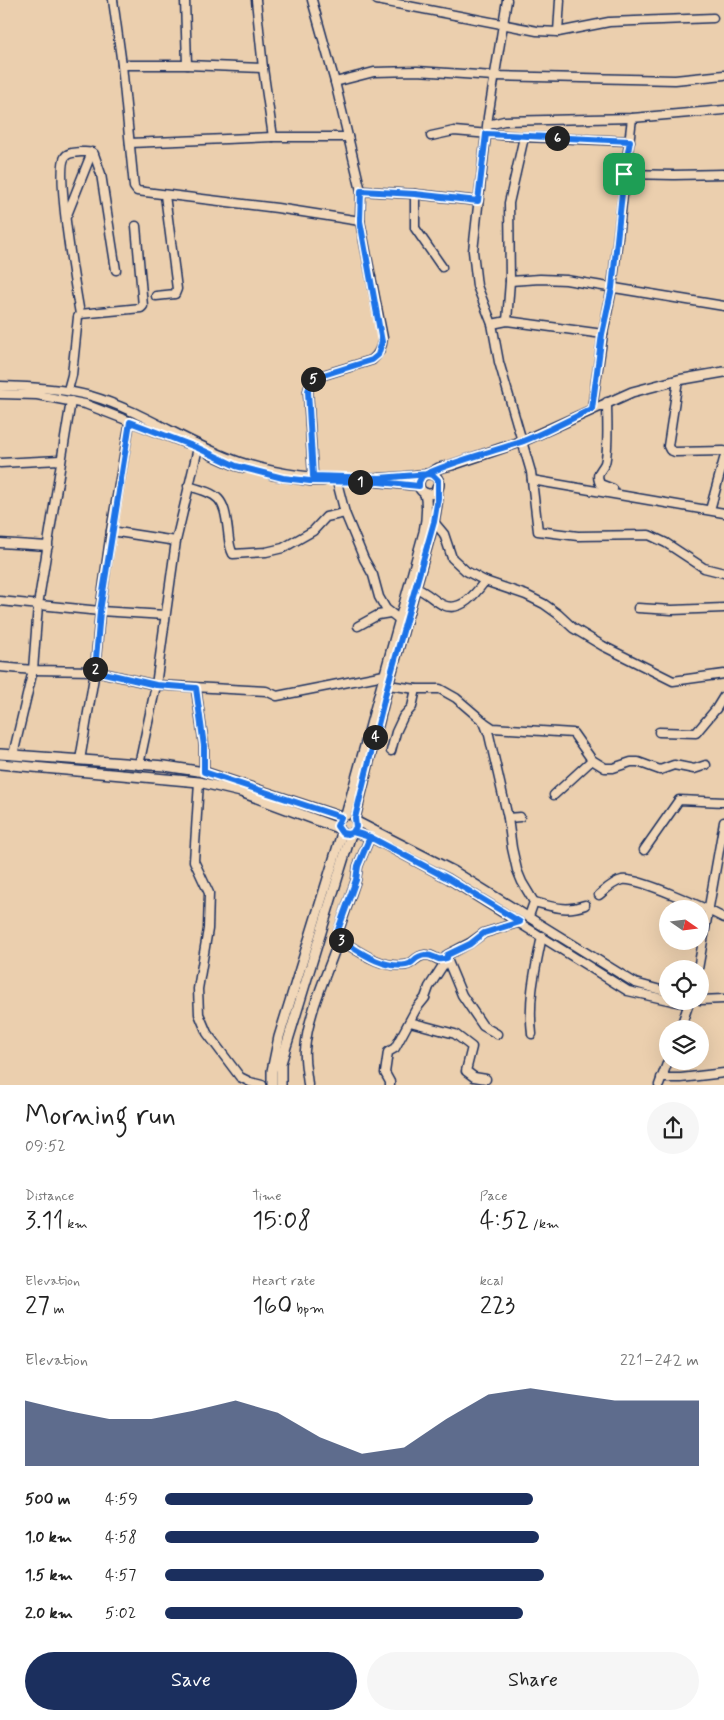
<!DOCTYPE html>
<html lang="en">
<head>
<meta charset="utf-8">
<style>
  body { margin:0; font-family:Mynerve,sans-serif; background:#f6f6f6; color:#222; height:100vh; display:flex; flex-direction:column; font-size:19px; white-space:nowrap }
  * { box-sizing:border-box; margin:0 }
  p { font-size:16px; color:#767676 }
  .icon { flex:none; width:28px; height:28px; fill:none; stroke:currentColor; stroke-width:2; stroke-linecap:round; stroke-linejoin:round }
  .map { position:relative; height:1085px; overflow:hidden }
  .sheet { display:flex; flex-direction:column; background:#fff; flex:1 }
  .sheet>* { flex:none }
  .needle { width:32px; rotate:104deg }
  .fabs { position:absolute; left:659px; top:900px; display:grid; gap:10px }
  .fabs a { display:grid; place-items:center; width:50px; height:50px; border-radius:50%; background:#fff; box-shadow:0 5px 20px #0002; font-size:25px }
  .pin { position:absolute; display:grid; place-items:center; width:42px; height:42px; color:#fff; margin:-21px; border-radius:10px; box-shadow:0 2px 8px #0006 }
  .km { position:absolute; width:25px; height:25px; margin:-12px; border-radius:50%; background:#222; color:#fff; font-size:14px; line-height:25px; text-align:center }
  .round { display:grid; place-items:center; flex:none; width:52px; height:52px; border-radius:26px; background:#f6f6f6 }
  .summary { display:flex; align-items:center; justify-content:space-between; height:85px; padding:0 25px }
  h1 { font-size:28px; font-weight:600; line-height:38px }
  .metrics { display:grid; grid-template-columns:repeat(3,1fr); gap:8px; height:85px; padding:5px 25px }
  .metrics div { display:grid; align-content:center }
  .metrics b { font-size:25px; font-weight:600 }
  .metrics small { font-size:14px; font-weight:400 }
  .metrics p { font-size:14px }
  .chart { height:140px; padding:10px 25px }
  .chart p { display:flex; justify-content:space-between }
  .chart svg { width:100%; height:90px; margin-top:5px; fill:#1b2f5e; opacity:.7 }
  .action { display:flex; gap:10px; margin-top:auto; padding:10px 25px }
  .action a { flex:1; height:58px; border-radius:30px; background:#1b2f5e; color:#fff; font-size:20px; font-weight:600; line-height:58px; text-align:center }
  .action a+a { background:#f6f6f6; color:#222 }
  ul { padding:0 25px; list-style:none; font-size:16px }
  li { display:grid; grid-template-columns:80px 60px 1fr; align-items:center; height:38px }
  li i { height:12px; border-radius:6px; background:#1b2f5e }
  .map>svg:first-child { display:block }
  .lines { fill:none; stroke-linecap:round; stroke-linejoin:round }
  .minor-casing { stroke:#1b2f5e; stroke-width:11 }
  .major-casing { stroke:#1b2f5e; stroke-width:12 }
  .minor { stroke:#f1d7b8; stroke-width:8 }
  .major { stroke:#f1d7b8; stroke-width:9 }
  .route-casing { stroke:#fff; stroke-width:10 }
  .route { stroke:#1a73e8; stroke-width:6 }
</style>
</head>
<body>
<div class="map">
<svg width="724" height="1085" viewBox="0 0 724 1085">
  <rect width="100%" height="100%" fill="#ebcfae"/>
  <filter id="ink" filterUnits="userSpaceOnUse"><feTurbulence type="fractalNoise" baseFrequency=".02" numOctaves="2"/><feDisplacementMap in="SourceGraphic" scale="10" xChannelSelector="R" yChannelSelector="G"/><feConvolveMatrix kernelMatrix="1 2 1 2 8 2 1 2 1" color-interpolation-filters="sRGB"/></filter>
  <g filter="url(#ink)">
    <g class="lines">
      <defs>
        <g id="minor">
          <path d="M113 0 122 65 134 187 137 191 277 208 360 221"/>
          <path d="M185 0 187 65"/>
          <path d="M256 0 263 68 273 137"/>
          <path d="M312 0 335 82 361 191 360 221 383 338C382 348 379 354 372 360L317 377 311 381 308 391 313 476"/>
          <path d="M377 0 537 31 558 32 609 22 713 18"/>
          <path d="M507 0 488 117 473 251 477 286 492 324 499 362 531 472 538 531 578 536 649 535 666 543 704 568 724 573"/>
          <path d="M558 32 560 0"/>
          <path d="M122 65H187L263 68"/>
          <path d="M335 82 374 72 417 71 494 76 675 80 724 75"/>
          <path d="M488 125 504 121 632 118 724 110"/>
          <path d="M431 136 454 131 524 137 630 141"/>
          <path d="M130 143 273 137H348"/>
          <path d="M624 174 674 175 724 174"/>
          <path d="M361 191 415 194 478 201"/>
          <path d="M415 194V228L442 267"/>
          <path d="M67 215 92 152"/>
          <path d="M510 281 540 279 566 280 724 306"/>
          <path d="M156 296 175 294 177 289 165 195"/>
          <path d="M80 314C76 291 55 170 65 157 68 152 75 153 80 152 85 152 90 151 94 154L101 174 116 270"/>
          <path d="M507 321 510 281 509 203 524 137"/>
          <path d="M492 324 507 321 603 334"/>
          <path d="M678 380 668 446 670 450 675 452 724 451"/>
          <path d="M0 386C30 387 61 388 91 396 143 411 189 445 240 462 299 481 365 482 425 474"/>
          <path d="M68 390 72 375 78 317 80 314 141 308 143 306 136 226"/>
          <path d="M0 394 37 395 85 404 185 443"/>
          <path d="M607 402C607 418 609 449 605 463 601 472 595 472 600 484L613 489"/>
          <path d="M592 409 603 334 612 288 632 118"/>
          <path d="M209 454 236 466 244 468"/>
          <path d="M0 463 60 460"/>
          <path d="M272 475 310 481H323"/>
          <path d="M532 480 724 513"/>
          <path d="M337 482 345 513 364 559 373 575 379 597 386 609 400 620"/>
          <path d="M377 482 419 486"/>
          <path d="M188 486C220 495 224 497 228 531 229 539 229 547 233 554L266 552 283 548 313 531 326 517 345 513"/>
          <path d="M710 510 724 459"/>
          <path d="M434 522 444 534 452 558 466 571 485 581 526 595 544 604 558 614 573 628 603 646 673 681 724 674"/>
          <path d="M111 531 176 541"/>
          <path d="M0 543 48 546"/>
          <path d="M416 588C428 593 433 600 443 605 461 613 476 593 485 581"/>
          <path d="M0 601 100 611 165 615"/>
          <path d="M638 608 672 610 724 608"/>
          <path d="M358 626 378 615 390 613"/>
          <path d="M0 667 33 670 95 671 156 685 266 691 277 696 384 675"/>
          <path d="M388 685 416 689H440L456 698 484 722 493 728 573 733 592 760 605 768H613L631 762H638L660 770 674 765 694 769 706 765"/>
          <path d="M196 688 204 746V772"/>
          <path d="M484 722 489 735 508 818 512 848 517 870 522 882 534 902 529 916"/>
          <path d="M659 732 696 733 716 709 724 696"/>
          <path d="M391 751 396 732 403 717 412 707 416 689"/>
          <path d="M13 755 33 670 38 605 71 401"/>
          <path d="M80 760 95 671 100 611 111 531 130 421"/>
          <path d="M139 765 156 685 176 541 198 448"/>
          <path d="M199 782 194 861 209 893 208 929 198 989 199 1014 207 1033 240 1077 250 1082 262 1085"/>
          <path d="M554 795 592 760"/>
          <path d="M508 818 520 817"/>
          <path d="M356 821 454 871 635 983 668 992"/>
          <path d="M353 832 370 837 449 879 628 991 668 1000"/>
          <path d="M644 850 679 800 724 802"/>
          <path d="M599 895C605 890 613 882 622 880 638 877 707 909 724 918"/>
          <path d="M534 902C554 907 566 912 585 905"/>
          <path d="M339 939C359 951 381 969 406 965 414 964 415 956 425 955 437 955 434 962 447 959"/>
          <path d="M447 959 462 995 483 1026 497 1034"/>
          <path d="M698 969 724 822"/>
          <path d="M700 1000 724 999"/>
          <path d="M672 1001 684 1003"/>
          <path d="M410 1022 455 1034 472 1047 466 1071 474 1077 486 1079"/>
          <path d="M680 1029 688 1006"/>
          <path d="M532 1034C528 998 535 971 542 936"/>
          <path d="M661 1078H681L724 1073"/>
          <path d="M308 1085C307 1074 304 1061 305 1050 308 1012 327 975 339 939V930L356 880 358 866 370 837"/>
          <path d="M390 1085V1082L385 1073 388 1052 395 1048 416 1009 425 998 429 987 447 959V955L470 943 484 933 520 922"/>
          <path d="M659 1085 668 1061"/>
        </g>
        <g id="major">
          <path d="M429 474 439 468 452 465 523 441 632 392 678 380 724 372"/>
          <circle cx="429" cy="484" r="10"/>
          <path d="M0 754 165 766 204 772 341 817"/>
          <path d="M0 764 199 782 241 792 338 828"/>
          <path d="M346 815 424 532C427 518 428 507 425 493"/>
          <path d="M355 818 388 685 434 522 438 498 437 488"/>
          <path d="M272 1085V1071L279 1037 342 833"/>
          <path d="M281 1085V1063L351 834"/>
        </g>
      </defs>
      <!-- minor casing -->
      <use href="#minor" class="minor-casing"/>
      <!-- major casing -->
      <use href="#major" class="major-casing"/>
      <!-- minor -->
      <use href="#minor" class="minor"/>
      <!-- major -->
      <use href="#major" class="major"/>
    </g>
  </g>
  <g class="lines" filter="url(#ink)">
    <defs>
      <path id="route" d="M624 174 612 288 602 334 592 409C568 420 545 433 521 442 489 453 452 461 422 476L419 482V486L379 482 310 481 283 478 236 466 198 448 130 422 100 611 95 671 156 685 196 688 204 746V772L341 817 337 826 342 833 348 834 353 832 370 837 358 866 356 880 338 930 339 939C359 951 381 969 406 965 414 964 414 956 425 955 437 955 434 962 447 958V955L470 944 484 933 520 922 449 879 370 837 353 832 356 827 355 818 388 684 434 522 438 498V480L434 476 429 474 380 478 313 476 308 391 311 381 317 377 372 360 378 355 382 342 360 221 361 191 415 194 478 201 486 134 630 141 624 174"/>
    </defs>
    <!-- route casing -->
    <use href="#route" class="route-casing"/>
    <!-- route -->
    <use href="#route" class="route"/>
  </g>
</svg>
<div class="fabs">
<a><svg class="needle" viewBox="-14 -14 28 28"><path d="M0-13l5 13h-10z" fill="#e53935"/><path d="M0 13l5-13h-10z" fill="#767676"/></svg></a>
<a><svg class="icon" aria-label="locate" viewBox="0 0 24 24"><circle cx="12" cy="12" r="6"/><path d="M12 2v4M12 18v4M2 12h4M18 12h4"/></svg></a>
<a><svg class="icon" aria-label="layers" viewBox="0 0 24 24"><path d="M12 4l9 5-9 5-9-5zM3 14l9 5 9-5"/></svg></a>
</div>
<div class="pin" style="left:624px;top:174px;background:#1e9e55"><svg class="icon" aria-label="arrive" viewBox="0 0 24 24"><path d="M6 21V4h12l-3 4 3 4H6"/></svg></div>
<b class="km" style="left:360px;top:482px">1</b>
<b class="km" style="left:95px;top:669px">2</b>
<b class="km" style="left:341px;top:940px">3</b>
<b class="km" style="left:375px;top:737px">4</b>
<b class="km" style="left:313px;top:379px">5</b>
<b class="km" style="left:557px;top:138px">6</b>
</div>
<section class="sheet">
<div class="summary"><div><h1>Morning run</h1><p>09:52</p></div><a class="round"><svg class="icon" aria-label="share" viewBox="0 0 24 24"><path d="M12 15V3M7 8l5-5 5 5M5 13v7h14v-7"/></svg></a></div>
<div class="metrics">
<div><p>Distance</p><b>3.11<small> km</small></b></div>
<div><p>Time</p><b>15:08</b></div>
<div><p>Pace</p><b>4:52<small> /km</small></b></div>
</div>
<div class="metrics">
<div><p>Elevation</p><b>27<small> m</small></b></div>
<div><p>Heart rate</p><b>160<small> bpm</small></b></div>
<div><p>kcal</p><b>223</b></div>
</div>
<div class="chart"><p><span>Elevation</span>221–242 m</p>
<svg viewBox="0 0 160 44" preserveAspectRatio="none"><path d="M0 44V12L10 17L20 21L30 21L40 17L50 12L60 18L70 30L80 38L90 35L100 21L110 9L120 6L130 9L140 12L150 12L160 12V44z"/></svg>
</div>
<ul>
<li><b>500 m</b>4:59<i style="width:69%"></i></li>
<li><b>1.0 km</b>4:58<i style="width:70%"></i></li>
<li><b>1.5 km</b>4:57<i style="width:71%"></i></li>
<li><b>2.0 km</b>5:02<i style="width:67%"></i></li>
</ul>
<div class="action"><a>Save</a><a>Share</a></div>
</section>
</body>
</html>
